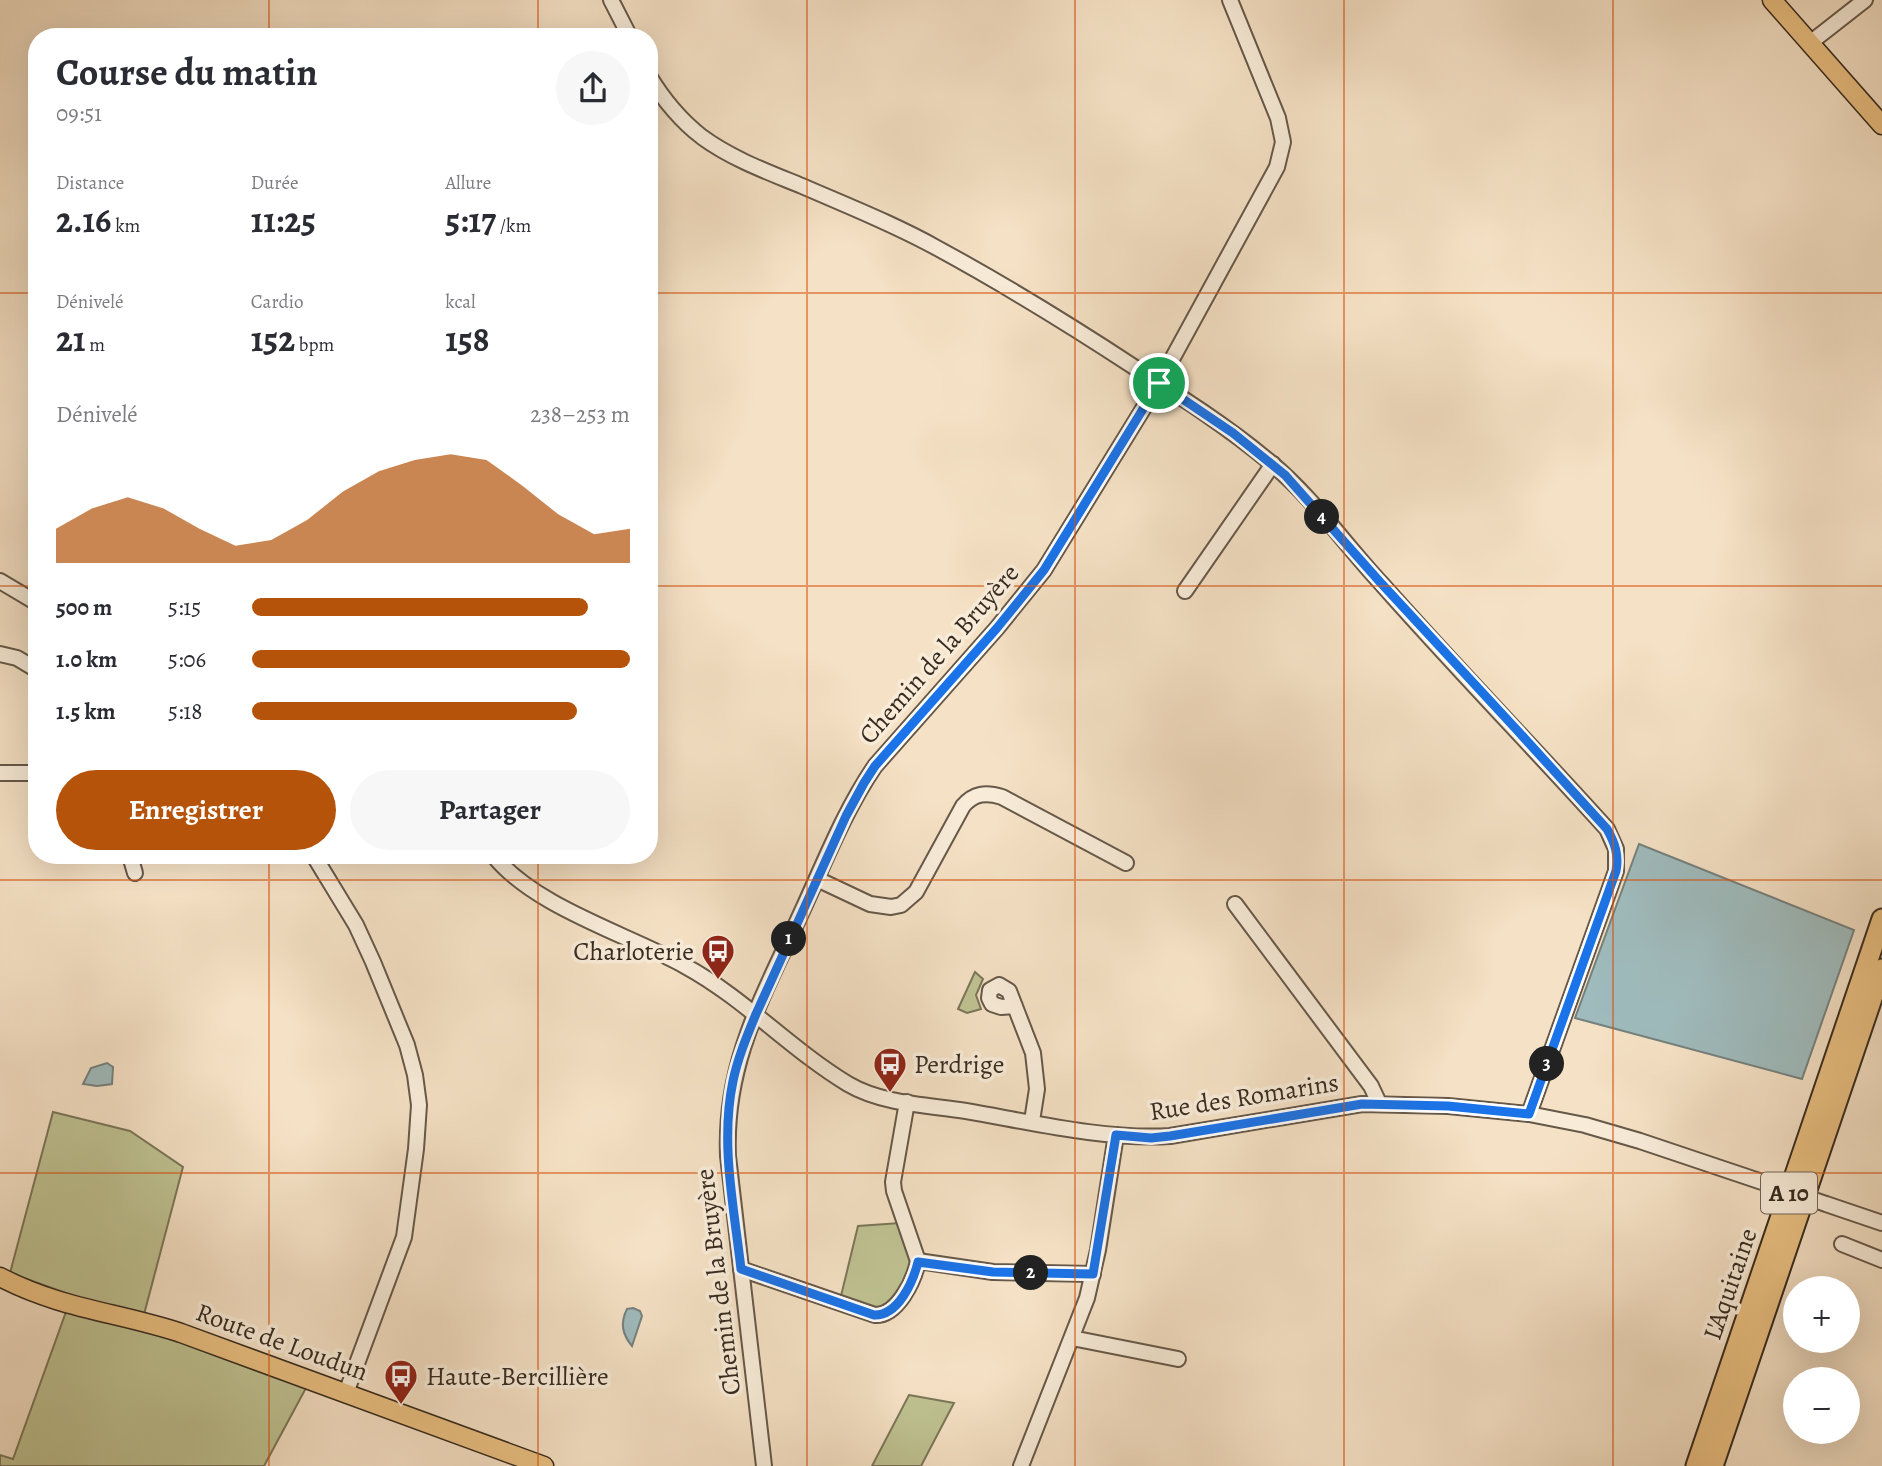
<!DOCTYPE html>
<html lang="fr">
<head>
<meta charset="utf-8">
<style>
  body { margin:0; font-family:Alegreya,serif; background:#f7f7f7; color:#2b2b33; height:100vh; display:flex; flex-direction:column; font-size:26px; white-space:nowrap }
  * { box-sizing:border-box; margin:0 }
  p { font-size:23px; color:#7c7c81 }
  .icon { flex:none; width:38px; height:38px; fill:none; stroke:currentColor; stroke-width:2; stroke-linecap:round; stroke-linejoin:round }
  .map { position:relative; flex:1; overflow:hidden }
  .sheet { position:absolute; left:28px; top:28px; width:630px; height:836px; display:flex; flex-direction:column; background:#fff; border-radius:28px; box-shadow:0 7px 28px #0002 }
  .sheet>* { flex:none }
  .tools { position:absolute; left:1783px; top:1276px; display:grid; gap:14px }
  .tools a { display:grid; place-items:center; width:77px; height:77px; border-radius:50%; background:#fff; box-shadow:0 7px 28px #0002; font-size:35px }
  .pin { position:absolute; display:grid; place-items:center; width:60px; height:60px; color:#fff; margin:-30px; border:4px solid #fff; border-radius:50%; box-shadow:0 2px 7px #0007 }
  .km { position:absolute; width:35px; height:35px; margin:-18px; border-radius:50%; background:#222; color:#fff; font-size:19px; line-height:35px; text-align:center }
  .round { display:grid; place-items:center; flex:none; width:74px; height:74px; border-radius:37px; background:#f7f7f7 }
  .overview { display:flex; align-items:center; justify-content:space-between; height:119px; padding:0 28px }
  h1 { font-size:38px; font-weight:700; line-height:52px }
  .metrics { display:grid; grid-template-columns:repeat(3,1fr); gap:10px; height:119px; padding:7px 28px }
  .metrics div { display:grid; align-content:center }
  .metrics b { font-size:35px; font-weight:700 }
  .metrics small { font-size:19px; font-weight:400 }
  .metrics p { font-size:19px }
  .chart { height:196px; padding:14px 28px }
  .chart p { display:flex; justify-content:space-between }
  .chart svg { width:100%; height:126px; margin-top:7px; fill:#b45309; opacity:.7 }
  .action { display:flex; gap:14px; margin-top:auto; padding:14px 28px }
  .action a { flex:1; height:80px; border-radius:42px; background:#b45309; color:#fff; font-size:28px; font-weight:700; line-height:80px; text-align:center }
  .action a+a { background:#f7f7f7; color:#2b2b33 }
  ul { padding:0 28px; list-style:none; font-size:23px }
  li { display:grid; grid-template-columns:112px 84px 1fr; align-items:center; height:52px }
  li i { height:18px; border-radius:9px; background:#b45309 }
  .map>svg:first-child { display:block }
  .green { fill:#bfc292; stroke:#7b7659; stroke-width:2 }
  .water { fill:#9fbbbd; stroke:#75817e; stroke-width:2 }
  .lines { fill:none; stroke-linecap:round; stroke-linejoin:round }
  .minor-casing { stroke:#665849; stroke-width:18 }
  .major-casing { stroke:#372b20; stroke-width:21 }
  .highway-casing { stroke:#372b20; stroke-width:23 }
  .minor { stroke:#f8ecd9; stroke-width:14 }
  .major { stroke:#eac082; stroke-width:18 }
  .highway { stroke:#eac082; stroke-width:19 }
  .minor-bridge-casing { stroke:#665849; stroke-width:18; stroke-linecap:butt }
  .minor-bridge { stroke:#f8ecd9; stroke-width:14 }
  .route-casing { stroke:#fff; stroke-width:14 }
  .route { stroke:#1a73e8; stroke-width:9 }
  .grid { fill:none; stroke:#d6540e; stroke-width:2; stroke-opacity:0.55 }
  .labels { text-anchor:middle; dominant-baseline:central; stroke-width:7; stroke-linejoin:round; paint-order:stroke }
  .shield { fill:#f8ecd9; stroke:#716558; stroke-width:2 }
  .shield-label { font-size:24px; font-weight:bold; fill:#372b20 }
  .street-label { font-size:26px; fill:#372b20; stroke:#f8ecd9 }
  .poi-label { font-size:26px; fill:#372b20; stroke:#f8ecd9; text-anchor:start }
</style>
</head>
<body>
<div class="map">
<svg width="1882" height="1466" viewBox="0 0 1882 1466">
  <rect width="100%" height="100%" fill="#f5e1c5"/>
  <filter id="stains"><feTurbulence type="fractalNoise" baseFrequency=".00286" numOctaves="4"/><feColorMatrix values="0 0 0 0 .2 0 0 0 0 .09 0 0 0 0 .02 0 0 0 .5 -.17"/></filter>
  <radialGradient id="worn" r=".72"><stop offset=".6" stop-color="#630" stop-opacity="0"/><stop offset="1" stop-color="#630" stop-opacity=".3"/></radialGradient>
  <!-- green -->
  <g class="green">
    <path d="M975 972 983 979 976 995 981 1009 967 1013 958 1009Z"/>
    <path d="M53 1112 130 1131 183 1167 142 1322 306 1388 264 1466H0V1455L13 1459 72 1295 10 1273Z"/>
    <path d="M900 1223 912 1261 902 1288 885 1310 840 1300 858 1226Z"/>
    <path d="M909 1395 954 1403 921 1466H872Z"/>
  </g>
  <!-- water -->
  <g class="water">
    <path d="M1639 844 1854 930 1802 1079 1575 1018Z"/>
    <path d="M107 1063 113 1067 112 1084 97 1086 83 1084 91 1068Z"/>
    <path d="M633 1308 640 1311 642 1316 632 1346C622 1334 620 1323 627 1309Z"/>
  </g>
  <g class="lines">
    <defs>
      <g id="minor">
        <path d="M611 0 630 37"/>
        <path d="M1810 43 1865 0"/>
        <path d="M649 76C663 99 680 120 702 137 732 159 768 172 802 186 848 206 894 224 937 248 1005 285 1070 325 1134 367 1181 397 1228 427 1271 463 1312 497 1344 543 1380 582 1454 666 1532 746 1607 829L1616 849V871L1529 1114"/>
        <path d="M0 581 37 603"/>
        <path d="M1185 591 1273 464"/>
        <path d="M0 654 17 658 37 670"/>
        <path d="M0 773H37"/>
        <path d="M130 856 135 873"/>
        <path d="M314 856 356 925 373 962 407 1045 415 1075 419 1105 416 1149 404 1237 346 1393"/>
        <path d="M494 856C535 907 627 934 685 966 744 998 790 1049 848 1084 882 1104 927 1105 966 1111 1030 1122 1105 1140 1170 1136L1362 1104 1448 1106 1529 1114 1585 1125 1640 1141 1771 1185"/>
        <path d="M817 879 870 904 891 907 901 905 916 892 963 806C974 793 986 792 1002 797L1126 863"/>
        <path d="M1235 904 1371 1086 1379 1103"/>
        <path d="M1015 1006 1001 1007 992 1004 989 998 990 990 999 985 1009 991 1033 1053 1037 1089 1032 1121"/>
        <path d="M907 1102 893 1182 894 1191 918 1261"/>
        <path d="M1826 1204 1882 1223"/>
        <path d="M1842 1244 1882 1260"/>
        <path d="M741 1269 875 1315C897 1316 914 1281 918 1261L993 1272 1093 1274"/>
        <path d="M1072 1338 1178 1359"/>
        <path d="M764 1466 728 1156C724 1061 765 993 803 909 825 861 845 810 875 766L997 628 1044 570 1159 383 1277 167 1283 142 1278 118 1230 0"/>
        <path d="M1021 1466 1087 1298 1098 1250 1116 1135"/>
      </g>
      <g id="major">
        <path d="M1772 0 1882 125"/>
        <path d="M0 1277C61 1309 117 1312 181 1333L544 1466"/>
      </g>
      <g id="highway">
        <path d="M1696 1466 1882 919"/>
        <path d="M1713 1466 1882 969"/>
      </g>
    </defs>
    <!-- minor casing -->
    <use href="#minor" class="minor-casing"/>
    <!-- major casing -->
    <use href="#major" class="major-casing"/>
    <!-- highway casing -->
    <use href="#highway" class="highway-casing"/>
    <!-- minor -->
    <use href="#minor" class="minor"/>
    <!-- major -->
    <use href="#major" class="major"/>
    <!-- highway -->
    <use href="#highway" class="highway"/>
    <defs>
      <path id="minor-bridge" d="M1771 1185 1826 1204"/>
    </defs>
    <!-- minor-bridge casing -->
    <use href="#minor-bridge" class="minor-bridge-casing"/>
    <!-- minor-bridge -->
    <use href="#minor-bridge" class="minor-bridge"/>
  </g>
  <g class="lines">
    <defs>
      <path id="route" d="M1159 383 1233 433 1285 475 1380 582 1516 729 1607 829C1615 843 1619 855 1616 871L1529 1114 1448 1106 1362 1104 1170 1136 1151 1138 1116 1135 1093 1274 993 1272 918 1262C913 1282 898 1316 874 1315L741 1269C734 1207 720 1143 733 1081 738 1057 747 1036 756 1014L846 816 864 783 875 766 997 628 1044 570Z"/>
    </defs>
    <!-- route casing -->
    <use href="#route" class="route-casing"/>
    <!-- route -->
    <use href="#route" class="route"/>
  </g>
  <!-- grid -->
  <path class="grid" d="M269 0V37M538 0V37M807 0V1466M1075 0V1466M1344 0V1466M1613 0V1466M0 293H37M649 293H1882M0 586H37M649 586H1882M269 856V1466M538 856V1466M0 880H1882M0 1173H1882"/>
  <!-- icons -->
  <defs>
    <symbol id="bus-pin" viewBox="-11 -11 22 30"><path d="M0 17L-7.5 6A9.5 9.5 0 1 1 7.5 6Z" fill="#8f2418" stroke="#f8ecd9"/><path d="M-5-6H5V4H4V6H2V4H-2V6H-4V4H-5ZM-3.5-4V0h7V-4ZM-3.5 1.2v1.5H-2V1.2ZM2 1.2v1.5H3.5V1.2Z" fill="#fff"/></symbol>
  </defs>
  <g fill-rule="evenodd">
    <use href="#bus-pin" x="699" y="932" width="38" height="52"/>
    <use href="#bus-pin" x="871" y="1045" width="38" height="52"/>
    <use href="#bus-pin" x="382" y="1357" width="38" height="52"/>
  </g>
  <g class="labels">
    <!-- shield labels -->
    <rect class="shield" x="1761" y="1172.5" width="56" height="41" rx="5"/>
    <g class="shield-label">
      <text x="1789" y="1193">A 10</text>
    </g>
    <!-- street labels -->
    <g class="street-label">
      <text transform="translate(939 654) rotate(-49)">Chemin de la Bruyère</text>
      <text transform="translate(1244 1097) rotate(-9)">Rue des Romarins</text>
      <text transform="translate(718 1282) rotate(-97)">Chemin de la Bruyère</text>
      <text transform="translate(1730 1284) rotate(-71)">L'Aquitaine</text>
      <text transform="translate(282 1342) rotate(20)">Route de Loudun</text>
    </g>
    <!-- poi labels -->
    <g class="poi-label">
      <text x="694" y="951" text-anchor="end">Charloterie</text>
      <text x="914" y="1064">Perdrige</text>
      <text x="426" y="1376">Haute-Bercillière</text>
    </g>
  </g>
  <rect width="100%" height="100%" filter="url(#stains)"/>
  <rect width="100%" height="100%" fill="url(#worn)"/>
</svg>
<div class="tools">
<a>+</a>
<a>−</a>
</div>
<div class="pin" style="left:1159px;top:383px;background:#1e9e55"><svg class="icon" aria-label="arrive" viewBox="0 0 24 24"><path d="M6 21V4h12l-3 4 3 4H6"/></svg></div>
<b class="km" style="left:789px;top:939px">1</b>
<b class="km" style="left:1031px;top:1273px">2</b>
<b class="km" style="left:1547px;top:1064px">3</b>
<b class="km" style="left:1322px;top:517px">4</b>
<section class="sheet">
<div class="overview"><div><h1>Course du matin</h1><p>09:51</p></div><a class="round"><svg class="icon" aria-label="share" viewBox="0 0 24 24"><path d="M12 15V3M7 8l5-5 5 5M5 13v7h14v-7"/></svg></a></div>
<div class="metrics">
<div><p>Distance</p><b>2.16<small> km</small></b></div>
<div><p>Durée</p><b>11:25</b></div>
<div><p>Allure</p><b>5:17<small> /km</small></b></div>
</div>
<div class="metrics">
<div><p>Dénivelé</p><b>21<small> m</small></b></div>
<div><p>Cardio</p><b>152<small> bpm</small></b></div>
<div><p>kcal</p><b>158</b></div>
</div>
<div class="chart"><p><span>Dénivelé</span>238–253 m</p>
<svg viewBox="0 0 160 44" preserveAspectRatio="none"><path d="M0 44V32L10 25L20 21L30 25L40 32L50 38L60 36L70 29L80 19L90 12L100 8L110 6L120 8L130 17L140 27L150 34L160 32V44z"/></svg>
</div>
<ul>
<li><b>500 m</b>5:15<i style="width:89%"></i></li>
<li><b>1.0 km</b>5:06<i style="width:100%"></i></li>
<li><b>1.5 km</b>5:18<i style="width:86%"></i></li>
</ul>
<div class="action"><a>Enregistrer</a><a>Partager</a></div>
</section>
</div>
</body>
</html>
